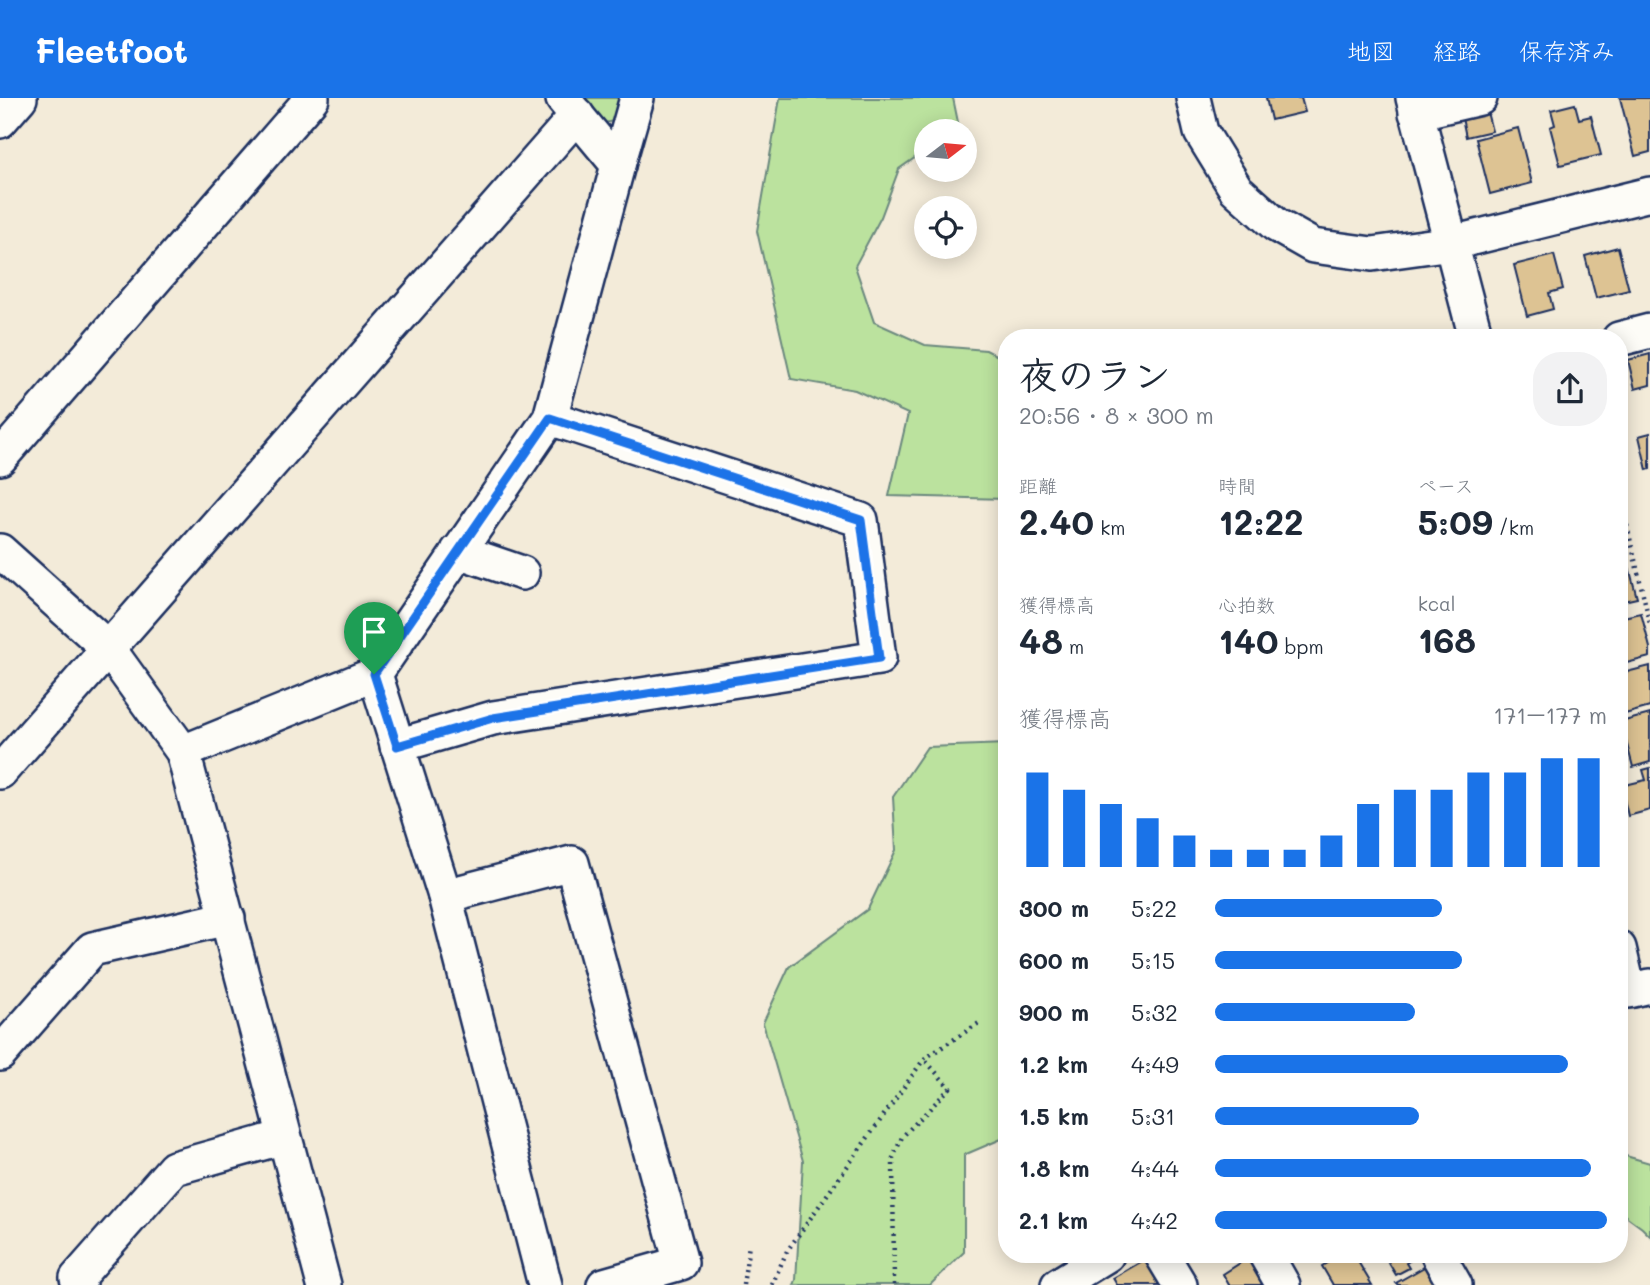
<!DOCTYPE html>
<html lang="ja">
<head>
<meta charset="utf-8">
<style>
  body { margin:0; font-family:Mali,"Klee One",sans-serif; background:#f2f2f3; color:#1f2937; height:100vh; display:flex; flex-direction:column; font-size:26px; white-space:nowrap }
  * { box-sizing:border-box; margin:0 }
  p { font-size:23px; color:#747a83 }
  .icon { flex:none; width:38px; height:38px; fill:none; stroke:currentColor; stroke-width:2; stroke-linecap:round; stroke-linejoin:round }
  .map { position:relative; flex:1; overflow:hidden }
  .drawer { position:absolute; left:998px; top:231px; width:630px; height:934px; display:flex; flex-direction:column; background:#fff; border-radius:28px; box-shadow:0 4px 18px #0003 }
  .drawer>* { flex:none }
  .needle { width:46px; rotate:74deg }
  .buttons { position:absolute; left:914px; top:21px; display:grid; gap:14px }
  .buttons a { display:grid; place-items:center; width:63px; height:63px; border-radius:50%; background:#fff; box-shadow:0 4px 18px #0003; font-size:35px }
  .pin { position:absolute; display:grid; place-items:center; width:60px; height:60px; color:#fff; margin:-72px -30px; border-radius:50% 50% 50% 0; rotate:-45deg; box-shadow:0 0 7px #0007 }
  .pin .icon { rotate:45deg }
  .round { display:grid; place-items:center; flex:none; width:74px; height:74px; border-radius:28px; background:#f2f2f3 }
  .head { display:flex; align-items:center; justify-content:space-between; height:119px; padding:0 21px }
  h1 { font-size:38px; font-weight:800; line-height:52px }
  .figures { display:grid; grid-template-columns:repeat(3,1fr); gap:10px; height:119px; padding:7px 21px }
  .figures div { display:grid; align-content:center }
  .figures b { font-size:35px; font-weight:800 }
  .figures small { font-size:19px; font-weight:400 }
  .figures p { font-size:19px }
  .chart { height:196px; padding:14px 21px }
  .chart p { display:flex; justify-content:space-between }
  .chart svg { width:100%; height:126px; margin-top:7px; stroke:#1a73e8; stroke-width:6 }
  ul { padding:0 21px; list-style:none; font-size:23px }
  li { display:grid; grid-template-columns:112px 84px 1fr; align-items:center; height:52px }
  li i { height:18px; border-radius:9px; background:#1a73e8 }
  header { display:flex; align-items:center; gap:42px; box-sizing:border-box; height:98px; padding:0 35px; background:#1a73e8; color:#fff }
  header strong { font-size:33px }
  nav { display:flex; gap:38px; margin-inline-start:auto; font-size:24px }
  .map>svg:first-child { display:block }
  .green { fill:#bbe29e; stroke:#6b887e; stroke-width:2 }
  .building { fill:#ddc393; stroke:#1b2f5e; stroke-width:2 }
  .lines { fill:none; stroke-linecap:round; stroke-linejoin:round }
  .minor-casing { stroke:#1b2f5e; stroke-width:38 }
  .path { stroke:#1b2f5e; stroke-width:4.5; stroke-dasharray:2 5; stroke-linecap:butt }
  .minor { stroke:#fdfcf7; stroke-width:33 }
  .route-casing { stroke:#fff; stroke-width:14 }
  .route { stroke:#1a73e8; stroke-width:9 }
</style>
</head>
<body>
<header>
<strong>Fleetfoot</strong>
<nav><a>地図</a><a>経路</a><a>保存済み</a></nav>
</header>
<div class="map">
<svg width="1650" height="1187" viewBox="0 0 1650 1187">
  <rect width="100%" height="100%" fill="#f3ebd9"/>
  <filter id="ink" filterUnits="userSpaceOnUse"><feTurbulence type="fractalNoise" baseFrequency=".0143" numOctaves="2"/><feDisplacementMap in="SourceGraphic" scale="14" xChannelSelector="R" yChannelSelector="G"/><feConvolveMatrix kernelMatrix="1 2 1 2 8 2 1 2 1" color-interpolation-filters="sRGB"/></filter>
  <g filter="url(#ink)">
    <!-- green -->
    <g class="green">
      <path d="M572 0H630L623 21 595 27Z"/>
      <path d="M780 0H953L959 29 953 33H926V52L899 71 881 119 855 168 874 224 925 247 986 252 1006 262V401L889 398 908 316 855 292 791 281 757 133Z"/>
      <path d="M1006 646V1039L964 1057V1154L930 1187H794L796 1182 803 1063 763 925 789 869 868 811 896 752 893 699 927 649Z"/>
      <path d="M1619 1056 1650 1065V1138L1642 1130 1619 1113Z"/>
    </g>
    <!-- building -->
    <g class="building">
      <path d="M1266 0H1301L1305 14 1271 22Z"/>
      <path d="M1620 0H1650V54L1635 58Z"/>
      <path d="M1575 6 1579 21 1591 18 1601 57 1560 67 1550 29 1555 27 1551 12Z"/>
      <path d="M1487 14 1492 33 1466 39 1462 20Z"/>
      <path d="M1518 30 1532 85 1490 96 1476 41Z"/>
      <path d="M1618 149 1629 192 1596 200 1585 158Z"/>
      <path d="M1554 157 1563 191 1549 195 1553 211 1527 218 1514 167Z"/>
      <path d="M1650 256V287L1635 291 1628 262Z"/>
      <path d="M1650 335V371L1647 372 1639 338Z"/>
      <path d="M1628 465 1637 500 1619 504V467Z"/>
      <path d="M1641 515 1650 550V559L1619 567V520Z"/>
      <path d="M1650 568V609L1625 616 1619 593V576Z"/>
      <path d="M1650 616V664L1633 669 1621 624Z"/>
      <path d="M1650 670V712L1628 718 1621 688 1646 682 1643 672Z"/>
      <path d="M1340 1157H1354L1372 1187H1333L1322 1168Z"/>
      <path d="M1384 1157H1419L1406 1165 1409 1170 1396 1177Z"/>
      <path d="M1248 1160 1264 1187H1229L1223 1176Z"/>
      <path d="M1146 1161 1154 1174 1166 1187H1117L1113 1180Z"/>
      <path d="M1426 1168 1437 1187H1398L1396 1185Z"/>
    </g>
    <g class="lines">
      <defs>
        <g id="minor">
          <path d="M1193 0 1201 34 1236 91 1276 127 1313 148 1372 156 1452 145 1650 96"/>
          <path d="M1413 0 1476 240"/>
          <path d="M563 1 618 67"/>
          <path d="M1416 15 1480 0"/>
          <path d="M0 23 20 0"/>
          <path d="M1619 241 1650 233"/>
          <path d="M0 360 312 0"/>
          <path d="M0 453 108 550 183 654 324 1187"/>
          <path d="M458 453 522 475"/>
          <path d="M397 648 493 620 879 560 861 422 550 320"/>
          <path d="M183 654 375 576"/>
          <path d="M0 674 577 17"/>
          <path d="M445 798 572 765 681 1165 604 1187"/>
          <path d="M1619 850 1629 893 1650 888"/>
          <path d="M0 956 92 851 228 820"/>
          <path d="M1162 1157 1180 1187"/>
          <path d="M1266 1157 1283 1187"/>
          <path d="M1438 1157 1455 1187"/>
          <path d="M79 1187 77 1180 174 1070 284 1039"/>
          <path d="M545 1187 445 798 375 576 550 320 618 67 637 0"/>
          <path d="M1058 1187 1107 1157"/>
        </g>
      </defs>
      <!-- minor casing -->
      <use href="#minor" class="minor-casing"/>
      <!-- path -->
      <g class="path">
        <path d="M1619 393 1650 526"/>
        <path d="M743 1187 749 1147"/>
        <path d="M772 1187 787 1153 924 961 979 925"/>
        <path d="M894 1187 893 1060 902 1039 950 990 924 961"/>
      </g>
      <!-- minor -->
      <use href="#minor" class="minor"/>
    </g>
  </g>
  <g class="lines" filter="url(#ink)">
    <defs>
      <path id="route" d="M550 320 861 422 879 560 493 620 397 648 374 576Z"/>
    </defs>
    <!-- route casing -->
    <use href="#route" class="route-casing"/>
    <!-- route -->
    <use href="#route" class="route"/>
  </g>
</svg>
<div class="buttons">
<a><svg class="needle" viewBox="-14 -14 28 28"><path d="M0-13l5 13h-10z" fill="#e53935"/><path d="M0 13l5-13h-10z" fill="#747a83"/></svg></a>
<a><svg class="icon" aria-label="locate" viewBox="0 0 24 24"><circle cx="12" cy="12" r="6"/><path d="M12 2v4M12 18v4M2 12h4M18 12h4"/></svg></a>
</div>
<div class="pin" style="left:374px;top:576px;background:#1e9e55"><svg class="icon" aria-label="arrive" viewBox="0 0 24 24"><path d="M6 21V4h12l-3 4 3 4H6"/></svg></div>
<section class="drawer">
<div class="head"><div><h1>夜のラン</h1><p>20:56 · 8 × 300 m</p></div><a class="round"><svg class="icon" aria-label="share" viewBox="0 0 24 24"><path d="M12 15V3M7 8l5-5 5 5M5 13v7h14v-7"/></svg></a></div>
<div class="figures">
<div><p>距離</p><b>2.40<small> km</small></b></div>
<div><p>時間</p><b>12:22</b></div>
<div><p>ペース</p><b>5:09<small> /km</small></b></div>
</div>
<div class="figures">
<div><p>獲得標高</p><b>48<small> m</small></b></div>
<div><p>心拍数</p><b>140<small> bpm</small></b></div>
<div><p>kcal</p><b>168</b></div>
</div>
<div class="chart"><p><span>獲得標高</span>171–177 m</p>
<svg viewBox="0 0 160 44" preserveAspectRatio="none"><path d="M5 44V11M15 44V17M25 44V22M35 44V27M45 44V33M55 44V38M65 44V38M75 44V38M85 44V33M95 44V22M105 44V17M115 44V17M125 44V11M135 44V11M145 44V6M155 44V6"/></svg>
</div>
<ul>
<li><b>300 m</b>5:22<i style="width:58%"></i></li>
<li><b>600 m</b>5:15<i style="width:63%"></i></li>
<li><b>900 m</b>5:32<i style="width:51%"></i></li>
<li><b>1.2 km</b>4:49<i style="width:90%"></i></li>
<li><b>1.5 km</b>5:31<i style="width:52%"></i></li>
<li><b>1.8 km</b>4:44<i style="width:96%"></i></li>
<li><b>2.1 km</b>4:42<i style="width:100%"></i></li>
</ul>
</section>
</div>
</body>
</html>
